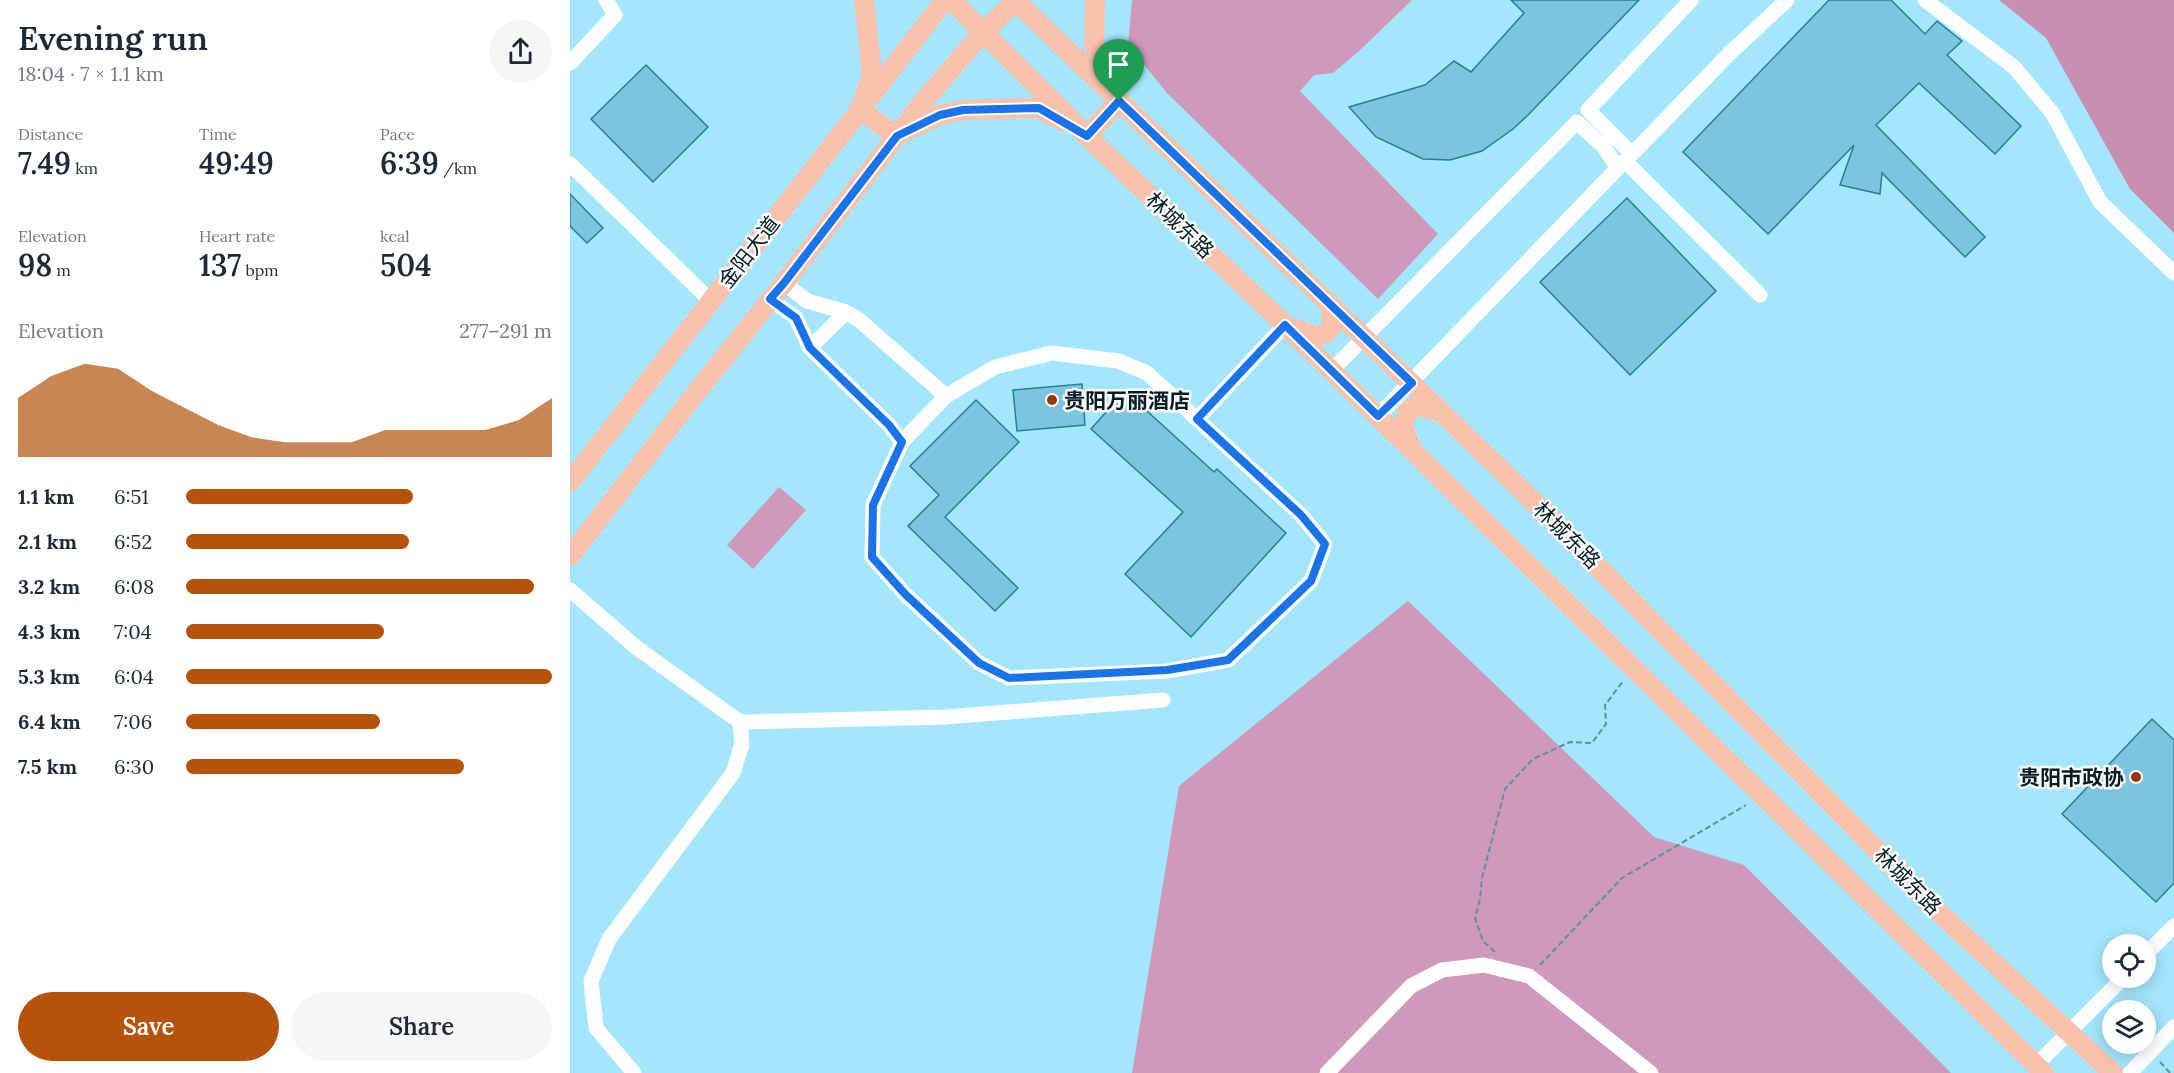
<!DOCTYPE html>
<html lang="en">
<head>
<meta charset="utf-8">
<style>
  body { margin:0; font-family:Lora,"Noto Sans SC",serif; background:#f6f6f7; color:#1f2937; height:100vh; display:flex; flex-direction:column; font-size:22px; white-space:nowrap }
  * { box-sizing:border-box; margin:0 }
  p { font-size:20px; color:#747a83 }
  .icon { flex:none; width:33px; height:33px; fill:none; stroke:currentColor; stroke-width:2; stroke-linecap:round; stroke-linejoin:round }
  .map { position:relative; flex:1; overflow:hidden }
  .drawer { display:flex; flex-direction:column; background:#fff; width:570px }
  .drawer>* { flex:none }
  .buttons { position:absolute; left:1532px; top:934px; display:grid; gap:12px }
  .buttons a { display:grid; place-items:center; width:54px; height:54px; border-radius:50%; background:#fff; box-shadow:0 3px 15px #0003; font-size:30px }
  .pin { position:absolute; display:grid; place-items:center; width:51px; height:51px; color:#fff; margin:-62px -26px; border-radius:50% 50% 50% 0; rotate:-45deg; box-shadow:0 0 6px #0007 }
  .pin .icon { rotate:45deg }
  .round { display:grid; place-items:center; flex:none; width:63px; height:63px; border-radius:32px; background:#f6f6f7 }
  .headline { display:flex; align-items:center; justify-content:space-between; height:102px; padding:0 18px }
  h1 { font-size:33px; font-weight:600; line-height:45px }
  .metrics { display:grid; grid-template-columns:repeat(3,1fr); gap:9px; height:102px; padding:6px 18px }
  .metrics div { display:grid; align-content:center }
  .metrics b { font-size:30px; font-weight:600 }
  .metrics small { font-size:16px; font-weight:400 }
  .metrics p { font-size:16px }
  .chart { height:168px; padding:12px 18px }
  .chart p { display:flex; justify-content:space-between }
  .chart svg { width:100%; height:108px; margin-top:6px; fill:#b45309; opacity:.7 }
  .primary-button { display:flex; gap:12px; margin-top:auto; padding:12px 18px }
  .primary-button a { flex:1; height:69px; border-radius:36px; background:#b45309; color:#fff; font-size:24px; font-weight:600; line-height:69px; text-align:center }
  .primary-button a+a { background:#f6f6f7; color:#1f2937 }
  ul { padding:0 18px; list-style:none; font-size:20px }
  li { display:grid; grid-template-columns:96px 72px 1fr; align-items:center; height:45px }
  li i { height:15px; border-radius:8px; background:#b45309 }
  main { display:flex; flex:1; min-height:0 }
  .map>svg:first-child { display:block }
  .green { fill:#ce99ba }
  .forest { fill:#c790b3 }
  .building { fill:#7cc5de; stroke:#23809a; stroke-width:1.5 }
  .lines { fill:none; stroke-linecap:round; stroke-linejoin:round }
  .path { stroke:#5e8fa0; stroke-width:2; stroke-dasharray:6 3; stroke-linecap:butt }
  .minor { stroke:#fff; stroke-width:15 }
  .major { stroke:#fac1ac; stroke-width:20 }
  .route-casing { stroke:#fff; stroke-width:12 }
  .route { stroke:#1a73e8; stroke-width:8 }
  .poi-dot { fill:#993500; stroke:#fbfcfb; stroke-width:2 }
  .labels { text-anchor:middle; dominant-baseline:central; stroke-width:5; stroke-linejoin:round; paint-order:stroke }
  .street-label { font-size:21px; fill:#011c24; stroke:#fbfcfb }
  .poi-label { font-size:21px; font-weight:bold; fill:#011c24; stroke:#fbfcfb; text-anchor:start }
</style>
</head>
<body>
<main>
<section class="drawer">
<div class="headline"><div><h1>Evening run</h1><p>18:04 · 7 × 1.1 km</p></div><a class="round"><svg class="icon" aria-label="share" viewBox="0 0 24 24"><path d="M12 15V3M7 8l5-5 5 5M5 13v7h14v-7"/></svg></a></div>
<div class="metrics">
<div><p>Distance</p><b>7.49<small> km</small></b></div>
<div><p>Time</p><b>49:49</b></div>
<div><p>Pace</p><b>6:39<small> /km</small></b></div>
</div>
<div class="metrics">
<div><p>Elevation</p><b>98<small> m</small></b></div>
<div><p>Heart rate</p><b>137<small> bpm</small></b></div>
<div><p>kcal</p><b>504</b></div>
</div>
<div class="chart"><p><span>Elevation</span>277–291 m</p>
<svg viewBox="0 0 160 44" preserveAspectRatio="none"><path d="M0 44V20L10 11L20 6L30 8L40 17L50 24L60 31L70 36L80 38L90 38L100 38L110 33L120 33L130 33L140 33L150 29L160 20V44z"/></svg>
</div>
<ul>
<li><b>1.1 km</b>6:51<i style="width:62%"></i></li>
<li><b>2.1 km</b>6:52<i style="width:61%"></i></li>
<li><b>3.2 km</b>6:08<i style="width:95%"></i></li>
<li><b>4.3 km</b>7:04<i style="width:54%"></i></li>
<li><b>5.3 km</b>6:04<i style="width:100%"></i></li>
<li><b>6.4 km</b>7:06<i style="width:53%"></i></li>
<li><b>7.5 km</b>6:30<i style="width:76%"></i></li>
</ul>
<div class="primary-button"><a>Save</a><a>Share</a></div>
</section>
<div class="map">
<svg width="1604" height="1073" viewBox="0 0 1604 1073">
  <rect width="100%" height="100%" fill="#a4e6fd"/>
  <!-- green -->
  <g class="green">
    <path d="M562 0H842L789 51 763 73 744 75 730 91 868 234 808 299 597 93 558 45Z"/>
    <path d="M209 487 236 510 183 569 157 545Z"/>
    <path d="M838 601 1084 837 1174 865 1381 1073H562L609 786Z"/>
  </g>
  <!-- forest -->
  <path class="forest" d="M1429 0H1604V233L1560 189 1476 38Z"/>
  <!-- building -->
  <g class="building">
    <path d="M941 0H1069L958 115 943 129 912 151 880 160 853 159 806 137 779 107 855 85 884 61 901 72 954 13Z"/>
    <path d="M1259 0H1321L1355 34 1367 21 1392 41 1377 55 1451 126 1425 154 1349 83 1306 125 1415 237 1395 257 1312 173 1310 194 1270 185 1284 145 1198 234 1113 152Z"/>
    <path d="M76 65 138 127 83 182 21 119Z"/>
    <path d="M0 194 33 228 17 243 0 226Z"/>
    <path d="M1057 198 1146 291 1060 375 970 282Z"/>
    <path d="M512 384 515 425 447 431 443 390Z"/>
    <path d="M555 391 644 472 647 469 716 533 621 637 555 574 613 512 521 429Z"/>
    <path d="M406 400 449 442 375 517 448 588 425 611 338 526 369 495 340 466Z"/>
    <path d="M1582 719 1604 740V883L1586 902 1492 814Z"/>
  </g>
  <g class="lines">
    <!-- path -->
    <g class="path">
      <path d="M925 952 913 941 905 918 910 899 912 878 935 789 963 759 1000 742 1022 743 1036 724 1035 705 1054 680"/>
      <path d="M970 965 1052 878 1176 805"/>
      <path d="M1590 1062 1600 1073"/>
    </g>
    <!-- minor -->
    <g class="minor">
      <path d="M1121 0 1018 110 1062 154 1160 53 1217 0"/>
      <path d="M1355 0 1444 67 1483 114 1530 202 1604 273"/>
      <path d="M0 63 45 15 36 0"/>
      <path d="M1055 161 1190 295"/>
      <path d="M0 164 141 301"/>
      <path d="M214 283 237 301 276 312 289 320 376 396"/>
      <path d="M200 299 226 318 240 348 319 425 332 442"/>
      <path d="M240 348 276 312"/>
      <path d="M482 353 548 361 577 373 731 515 755 544 741 581 658 660 597 671 439 678 409 663 335 594 302 557 303 505 332 442 376 396 425 367Z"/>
      <path d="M761 371 1007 122 1034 147 1048 168 808 416"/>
      <path d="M627 419 715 325"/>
      <path d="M0 590 67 648 170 722 172 744 163 773 39 939 21 981 26 1028 64 1073"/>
      <path d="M170 722 375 717 593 700"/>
      <path d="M1575 955 1604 926"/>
      <path d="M1466 1065 1553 978"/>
      <path d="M757 1073 841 986 872 970 914 965 959 976 1081 1073"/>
      <path d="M1560 1073 1604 1027"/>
    </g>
    <!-- major -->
    <g class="major">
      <path d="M381 0 517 136 715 325 1474 1073"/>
      <path d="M445 0 959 497 1363 907 1543 1073"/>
      <path d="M525 0 524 47 532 68 541 85"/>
      <path d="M300 97 375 0"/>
      <path d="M290 110 327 136"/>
      <path d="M332 133 370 115 393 110 469 108 492 121"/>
      <path d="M517 136 549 101"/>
      <path d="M723 328 746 337 757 332 763 324 759 303"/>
      <path d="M841 446 832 425 838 411 849 405 869 412"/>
      <path d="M0 482 290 110 302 74 294 0"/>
      <path d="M0 556 125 394 214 283 352 103 413 32 447 0"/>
    </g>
  </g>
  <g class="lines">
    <defs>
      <path id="route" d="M549 101 842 383 808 416 715 325 627 419 731 515 755 544 741 581 658 660 597 670 439 678 409 663 335 594 302 557 303 505 332 442 319 425 240 348 226 318 200 299 214 283 327 136 370 115 393 110 469 108 517 136Z"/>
    </defs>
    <!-- route casing -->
    <use href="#route" class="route-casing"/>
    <!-- route -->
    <use href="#route" class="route"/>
  </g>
  <!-- markers -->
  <g class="poi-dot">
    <circle cx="482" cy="400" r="6"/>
    <circle cx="1566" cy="777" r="6"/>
  </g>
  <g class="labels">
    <!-- street labels -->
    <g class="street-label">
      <text transform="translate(610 225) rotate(44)">林城东路</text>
      <text transform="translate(179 252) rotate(-52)">金阳大道</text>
      <text transform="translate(997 535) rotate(45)">林城东路</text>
      <text transform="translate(1338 881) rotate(45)">林城东路</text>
    </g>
    <!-- poi labels -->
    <g class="poi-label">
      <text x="494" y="400">贵阳万丽酒店</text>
      <text x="1554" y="777" text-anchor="end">贵阳市政协</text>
    </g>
  </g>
</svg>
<div class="buttons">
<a><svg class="icon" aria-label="locate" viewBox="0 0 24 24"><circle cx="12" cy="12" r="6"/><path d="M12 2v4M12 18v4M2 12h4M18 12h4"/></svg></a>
<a><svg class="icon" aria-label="layers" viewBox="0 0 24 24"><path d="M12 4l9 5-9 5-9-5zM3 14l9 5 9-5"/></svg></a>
</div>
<div class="pin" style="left:549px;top:101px;background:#1e9e55"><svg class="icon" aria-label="arrive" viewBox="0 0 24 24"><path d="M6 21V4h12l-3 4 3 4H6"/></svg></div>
</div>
</main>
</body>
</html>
